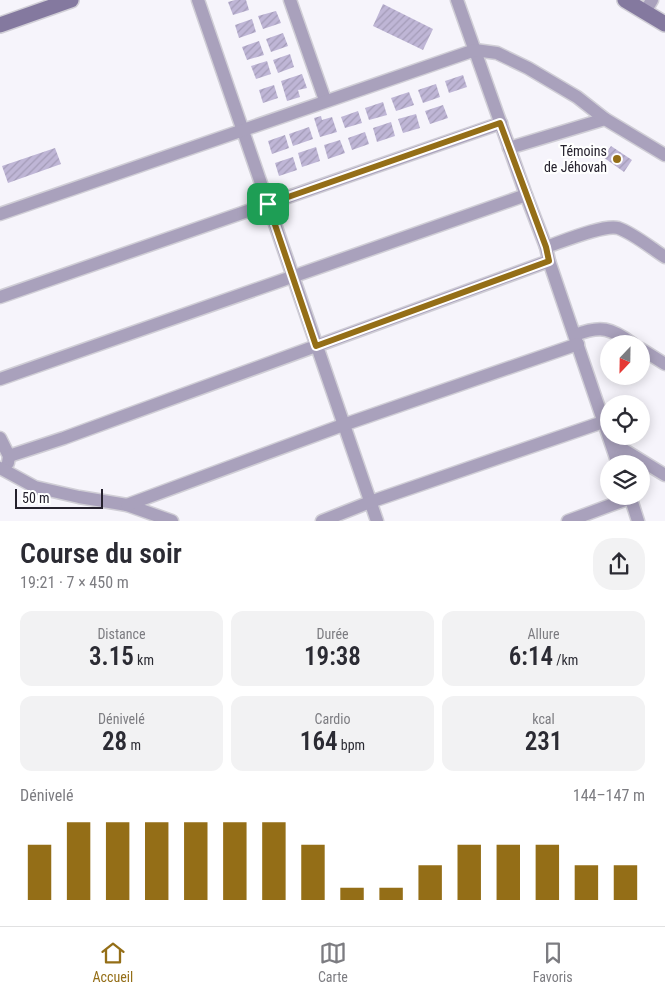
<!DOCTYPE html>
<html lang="fr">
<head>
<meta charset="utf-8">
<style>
  body { margin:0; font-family:"Roboto Condensed",sans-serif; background:#f2f2f3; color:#2b2b33; height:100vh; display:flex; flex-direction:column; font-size:19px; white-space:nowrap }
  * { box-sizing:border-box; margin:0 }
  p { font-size:16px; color:#7c7c81 }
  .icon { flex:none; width:28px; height:28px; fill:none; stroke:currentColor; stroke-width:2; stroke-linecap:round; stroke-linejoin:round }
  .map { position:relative; height:521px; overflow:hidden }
  .panel { display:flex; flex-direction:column; background:#fff; flex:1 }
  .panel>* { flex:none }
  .needle { width:32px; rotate:202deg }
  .buttons { position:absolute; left:600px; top:335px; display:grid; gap:10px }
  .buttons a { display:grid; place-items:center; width:50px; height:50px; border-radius:50%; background:#fff; box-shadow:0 2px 12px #0003; font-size:25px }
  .scale { position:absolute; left:15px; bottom:12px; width:88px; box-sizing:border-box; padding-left:5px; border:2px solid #25212d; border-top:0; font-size:14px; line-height:18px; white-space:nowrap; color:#25212d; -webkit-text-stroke:4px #fff; paint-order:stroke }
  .pin { position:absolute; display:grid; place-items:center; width:42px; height:42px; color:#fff; margin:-21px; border-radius:10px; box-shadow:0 2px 8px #0006 }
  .round { display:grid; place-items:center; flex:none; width:52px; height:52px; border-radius:20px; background:#f2f2f3 }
  .overview { display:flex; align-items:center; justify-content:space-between; height:85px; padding:0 20px }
  h1 { font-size:28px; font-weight:600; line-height:38px }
  .metrics { display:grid; grid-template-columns:repeat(3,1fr); gap:8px; height:85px; padding:5px 20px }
  .metrics div { display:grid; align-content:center; border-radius:12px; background:#f2f2f3; text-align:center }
  .metrics b { font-size:25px; font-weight:600 }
  .metrics small { font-size:14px; font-weight:400 }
  .metrics p { font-size:14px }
  .chart { height:140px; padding:10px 20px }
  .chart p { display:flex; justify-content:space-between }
  .chart svg { width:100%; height:90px; margin-top:5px; stroke:#946e17; stroke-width:6 }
  .dock { display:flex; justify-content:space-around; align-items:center; height:70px; border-top:1px solid #e1e1e2; background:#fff; font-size:14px; color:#7c7c81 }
  .dock a { display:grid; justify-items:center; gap:2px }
  .dock .selected { color:#946e17 }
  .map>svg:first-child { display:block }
  .building { fill:url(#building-hatch) }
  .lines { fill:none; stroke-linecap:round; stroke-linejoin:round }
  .street-casing { stroke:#d0ced6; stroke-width:15 }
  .secondary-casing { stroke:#d0ced6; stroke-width:18 }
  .street { stroke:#a9a1bc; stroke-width:12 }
  .secondary { stroke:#84799f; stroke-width:15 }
  .route-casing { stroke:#fff; stroke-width:10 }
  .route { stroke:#946e17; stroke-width:6 }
  .poi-dot { fill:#946e17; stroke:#fff; stroke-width:2 }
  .labels { text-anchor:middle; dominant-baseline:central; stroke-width:4.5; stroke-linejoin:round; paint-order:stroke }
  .poi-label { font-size:14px; fill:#25212d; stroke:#fff; text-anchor:end }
</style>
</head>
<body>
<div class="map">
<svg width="665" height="521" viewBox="0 0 665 521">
  <defs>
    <pattern id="building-hatch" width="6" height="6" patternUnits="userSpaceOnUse" patternTransform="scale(1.25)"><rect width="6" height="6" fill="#bfb6d6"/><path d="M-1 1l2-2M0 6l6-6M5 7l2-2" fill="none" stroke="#a49cb8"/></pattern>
  </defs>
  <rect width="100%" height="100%" fill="#f6f4fb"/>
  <!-- building -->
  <g class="building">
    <path d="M235 0H246L249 10 233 15 228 2Z"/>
    <path d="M383 4 433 29 423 50 373 26Z"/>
    <path d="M276 11 281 23 263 29 258 16Z"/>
    <path d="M252 19 256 32 239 38 235 25Z"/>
    <path d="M283 33 288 46 271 52 266 39Z"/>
    <path d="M259 41 264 55 247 60 242 47Z"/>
    <path d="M290 54 294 67 278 73 273 60Z"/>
    <path d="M267 61 271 74 256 79 251 66Z"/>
    <path d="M302 74 307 88 298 90 300 97 287 101 281 81Z"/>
    <path d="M463 75 467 87 449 93 445 81Z"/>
    <path d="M436 84 440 97 423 103 418 90Z"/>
    <path d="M274 85 278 98 263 103 259 90Z"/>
    <path d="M409 92 414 105 396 111 391 98Z"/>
    <path d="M383 102 387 115 369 120 365 108Z"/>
    <path d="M443 105 448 118 430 124 425 111Z"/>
    <path d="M358 111 362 123 345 128 341 117Z"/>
    <path d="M416 114 420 128 403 133 398 119Z"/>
    <path d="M321 116 322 120 332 117 337 132 320 137 314 118Z"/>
    <path d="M391 122 395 136 377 142 373 128Z"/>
    <path d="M309 127 313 139 293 146 289 134Z"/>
    <path d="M365 132 369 144 352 150 348 138Z"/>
    <path d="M285 135 289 148 272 154 268 141Z"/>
    <path d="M340 140 345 153 328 159 324 145Z"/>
    <path d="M611 146 632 160 624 172 603 157Z"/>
    <path d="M316 147 320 161 302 167 298 153Z"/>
    <path d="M55 148 61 164 8 183 2 166Z"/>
    <path d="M293 157 297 170 279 176 275 163Z"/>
  </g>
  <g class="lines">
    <defs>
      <g id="street">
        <path d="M198 0 377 521"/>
        <path d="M290 0 325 100"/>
        <path d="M457 0 526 195 546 247 549 261 618 464"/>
        <path d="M645 12 652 0"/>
        <path d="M509 148 605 119"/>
        <path d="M0 214 475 50 497 53 528 68 577 97 605 119 665 155"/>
        <path d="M546 247C561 242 604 224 618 228 633 233 651 248 665 257"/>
        <path d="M0 297 501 123"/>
        <path d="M575 335C601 325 611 328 633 344"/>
        <path d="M641 349 665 364"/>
        <path d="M0 379 526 195"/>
        <path d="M0 438 9 456 8 463"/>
        <path d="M611 442 665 475"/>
        <path d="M9 456 64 438 549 261"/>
        <path d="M0 468 35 487 79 497 127 505 172 521"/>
        <path d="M630 496 638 521"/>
        <path d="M127 505 343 425 578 344"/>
        <path d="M322 521 370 502 603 422"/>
        <path d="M568 521 630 498"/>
      </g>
      <g id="secondary">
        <path d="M625 0 665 24"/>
        <path d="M0 25 71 0"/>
      </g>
    </defs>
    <!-- street casing -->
    <use href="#street" class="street-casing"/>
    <!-- secondary casing -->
    <use href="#secondary" class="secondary-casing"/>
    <!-- street -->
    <use href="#street" class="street"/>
    <!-- secondary -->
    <use href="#secondary" class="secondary"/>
  </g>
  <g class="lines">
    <defs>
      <path id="route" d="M500 123 546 247 549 261 316 346 268 204Z"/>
    </defs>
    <!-- route casing -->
    <use href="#route" class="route-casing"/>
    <!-- route -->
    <use href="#route" class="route"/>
  </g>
  <!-- markers -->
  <circle class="poi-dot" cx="617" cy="159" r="5"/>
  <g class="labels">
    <!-- poi labels -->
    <g class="poi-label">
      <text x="607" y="151">Témoins<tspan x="607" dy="16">de Jéhovah</tspan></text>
    </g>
  </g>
</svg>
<div class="buttons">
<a><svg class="needle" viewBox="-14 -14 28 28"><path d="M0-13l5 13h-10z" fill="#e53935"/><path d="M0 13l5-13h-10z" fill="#7c7c81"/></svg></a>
<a><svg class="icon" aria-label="locate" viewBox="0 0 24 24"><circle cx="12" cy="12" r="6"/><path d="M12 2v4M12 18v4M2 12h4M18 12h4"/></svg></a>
<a><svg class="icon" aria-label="layers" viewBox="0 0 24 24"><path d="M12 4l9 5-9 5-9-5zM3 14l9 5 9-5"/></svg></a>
</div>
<div class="scale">50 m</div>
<div class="pin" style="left:268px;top:204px;background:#1e9e55"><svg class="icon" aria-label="arrive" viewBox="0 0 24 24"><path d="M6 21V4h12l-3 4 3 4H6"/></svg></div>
</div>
<section class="panel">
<div class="overview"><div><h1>Course du soir</h1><p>19:21 · 7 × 450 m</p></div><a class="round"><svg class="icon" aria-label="share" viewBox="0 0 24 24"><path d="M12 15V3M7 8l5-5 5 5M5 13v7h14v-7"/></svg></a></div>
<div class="metrics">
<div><p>Distance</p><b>3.15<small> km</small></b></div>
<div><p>Durée</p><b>19:38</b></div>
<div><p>Allure</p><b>6:14<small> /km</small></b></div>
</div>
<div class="metrics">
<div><p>Dénivelé</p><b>28<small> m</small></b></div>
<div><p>Cardio</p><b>164<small> bpm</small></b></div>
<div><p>kcal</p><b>231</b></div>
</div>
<div class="chart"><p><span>Dénivelé</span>144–147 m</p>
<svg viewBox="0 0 160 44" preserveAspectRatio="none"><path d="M5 44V17M15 44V6M25 44V6M35 44V6M45 44V6M55 44V6M65 44V6M75 44V17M85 44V38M95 44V38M105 44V27M115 44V17M125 44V17M135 44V17M145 44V27M155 44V27"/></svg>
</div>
</section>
<nav class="dock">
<a class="selected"><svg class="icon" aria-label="home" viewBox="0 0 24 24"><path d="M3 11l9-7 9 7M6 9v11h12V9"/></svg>Accueil</a>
<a><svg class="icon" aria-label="map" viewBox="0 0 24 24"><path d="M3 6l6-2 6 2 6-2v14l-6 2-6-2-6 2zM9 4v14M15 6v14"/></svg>Carte</a>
<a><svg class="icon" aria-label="saved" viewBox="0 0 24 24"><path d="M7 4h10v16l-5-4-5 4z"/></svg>Favoris</a>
</nav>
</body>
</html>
